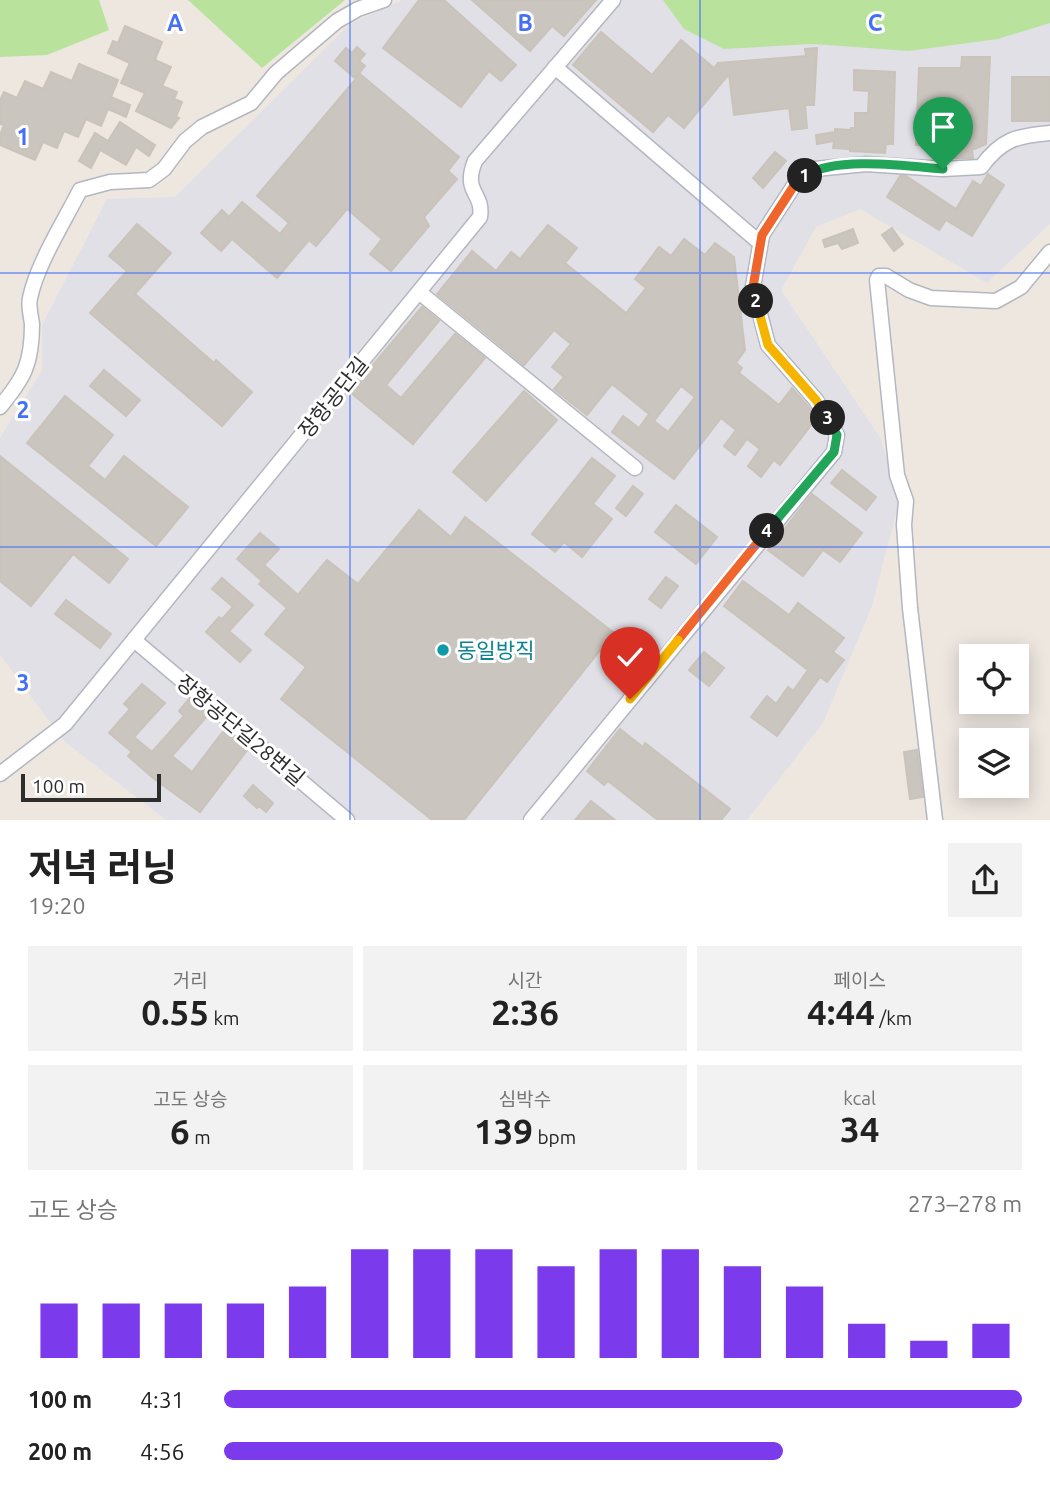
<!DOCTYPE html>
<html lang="ko">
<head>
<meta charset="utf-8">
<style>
  body { margin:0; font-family:Ubuntu,"Noto Sans KR",sans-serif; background:#f2f2f2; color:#222; height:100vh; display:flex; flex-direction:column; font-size:26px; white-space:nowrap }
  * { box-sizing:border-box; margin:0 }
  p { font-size:23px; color:#767676 }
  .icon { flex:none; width:38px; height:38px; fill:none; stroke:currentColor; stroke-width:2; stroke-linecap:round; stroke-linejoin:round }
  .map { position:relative; height:820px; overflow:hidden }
  .side { display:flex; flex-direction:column; background:#fff; flex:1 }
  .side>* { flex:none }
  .buttons { position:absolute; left:959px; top:644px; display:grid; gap:14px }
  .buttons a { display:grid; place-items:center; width:70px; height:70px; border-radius:0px; background:#fff; box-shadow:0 4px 18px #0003; font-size:35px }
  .scale { position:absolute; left:21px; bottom:18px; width:140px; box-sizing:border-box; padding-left:7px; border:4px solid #2d2d2d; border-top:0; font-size:19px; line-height:24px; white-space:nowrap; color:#2d2d2d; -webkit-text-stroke:5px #fff; paint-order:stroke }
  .pin { position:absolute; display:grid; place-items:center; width:60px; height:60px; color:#fff; margin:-72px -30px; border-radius:50% 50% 50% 0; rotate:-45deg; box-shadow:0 0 7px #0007 }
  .pin .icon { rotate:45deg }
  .km { position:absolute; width:35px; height:35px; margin:-18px; border-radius:50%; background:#222; color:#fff; font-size:19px; line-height:35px; text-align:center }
  .round { display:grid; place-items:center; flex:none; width:74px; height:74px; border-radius:0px; background:#f2f2f2 }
  .summary { display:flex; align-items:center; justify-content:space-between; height:119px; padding:0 28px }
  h1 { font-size:38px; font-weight:700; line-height:52px }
  .metrics { display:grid; grid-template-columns:repeat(3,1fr); gap:10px; height:119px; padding:7px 28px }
  .metrics div { display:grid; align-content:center; border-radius:0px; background:#f2f2f2; text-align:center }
  .metrics b { font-size:35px; font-weight:700 }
  .metrics small { font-size:19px; font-weight:400 }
  .metrics p { font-size:19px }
  .chart { height:196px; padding:14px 28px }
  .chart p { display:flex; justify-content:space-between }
  .chart svg { width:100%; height:126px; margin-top:7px; stroke:#7c3aed; stroke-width:6 }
  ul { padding:0 28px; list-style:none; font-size:23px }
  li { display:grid; grid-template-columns:112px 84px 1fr; align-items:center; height:52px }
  li i { height:18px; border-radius:9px; background:#7c3aed }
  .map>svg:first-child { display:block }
  .industrial { fill:#e1e0e7 }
  .green { fill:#b9e39d }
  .building { fill:#cac5be; stroke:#cac3b9; stroke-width:2; fill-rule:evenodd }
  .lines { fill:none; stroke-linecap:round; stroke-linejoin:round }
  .minor-casing { stroke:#b3b7c0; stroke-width:17 }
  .minor { stroke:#fff; stroke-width:14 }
  .split-1-casing { stroke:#fff; stroke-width:14 }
  .split-2-casing { stroke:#fff; stroke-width:14 }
  .split-3-casing { stroke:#fff; stroke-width:14 }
  .split-4-casing { stroke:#fff; stroke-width:14 }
  .split-5-casing { stroke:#fff; stroke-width:14 }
  .split-6-casing { stroke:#fff; stroke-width:14 }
  .split-1 { stroke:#22a559; stroke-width:9 }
  .split-2 { stroke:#f0652b; stroke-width:9 }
  .split-3 { stroke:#f5b400; stroke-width:9 }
  .split-4 { stroke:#22a559; stroke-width:9 }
  .split-5 { stroke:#f0652b; stroke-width:9 }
  .split-6 { stroke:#f5b400; stroke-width:9 }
  .grid { fill:none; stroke:#4370f7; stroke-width:2; stroke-opacity:0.55 }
  .culture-dot { fill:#0f9aa8; stroke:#fff; stroke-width:2.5 }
  .labels { text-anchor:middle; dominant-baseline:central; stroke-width:6; stroke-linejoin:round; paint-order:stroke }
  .street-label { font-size:21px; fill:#2d2d2d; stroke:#fff }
  .culture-label { font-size:21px; fill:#0d838f; stroke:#fff; text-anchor:start }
  .grid-label { font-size:23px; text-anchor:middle; font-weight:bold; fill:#4370f7; stroke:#fff; stroke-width:6; stroke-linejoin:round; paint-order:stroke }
</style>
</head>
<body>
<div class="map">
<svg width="1050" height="820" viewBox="0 0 1050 820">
  <rect width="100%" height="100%" fill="#eee7e0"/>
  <!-- industrial -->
  <path class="industrial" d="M402 0H1050V224L987 283 860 209 816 227 781 290 881 439 899 502 872 606 823 723 747 820H166L65 742 0 655V438L42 370V325L107 199 175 197 350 24Z"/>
  <!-- green -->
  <g class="green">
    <path d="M0 0H99L109 30 47 55 0 57Z"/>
    <path d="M188 0H345L262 68Z"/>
    <path d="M663 0H1050V23L998 39 909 51 813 44 724 49 684 29Z"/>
  </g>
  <!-- building -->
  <g class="building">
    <path d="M419 0H444L516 65 501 81 489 71 461 107 383 48Z"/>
    <path d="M472 0H596L564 36 552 26 530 51Z"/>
    <path d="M125 26 162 42 155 60 171 67 162 86 177 92 174 99 182 102 176 117 179 118 171 128 136 111 145 93 121 83 130 63 108 53 113 41 118 43Z"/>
    <path d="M601 32 652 75 681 40 714 68 718 63 806 56 805 49 817 48 814 105H805L807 128 792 130 789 108 734 115 729 74 684 128 668 115 653 132 573 65Z"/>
    <path d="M357 47 365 54 359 61 365 66 355 78 335 61 346 48 352 53Z"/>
    <path d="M962 57H990L986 144 972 150 973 158H941L940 146 916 145 919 68H961Z"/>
    <path d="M79 64 118 80 111 97 130 105 126 117 108 109 101 126 86 119 78 137 64 131 57 148 43 142 35 160 0 145V135L4 125 0 124V100L4 92 17 98 25 81 43 89 51 72 72 81Z"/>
    <path d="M854 70 895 72 893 144H886L885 153 850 151V149L833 148 834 141 817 144 816 135 835 132V129L851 130V128H855V113H868L869 91 854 90Z"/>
    <path d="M360 74 459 157 448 171 457 179 424 217 429 226 391 271 370 254 382 239 347 209 316 246 309 240 277 278 232 239 221 251 201 233 222 210 229 217 242 202 280 234 289 223 257 196Z"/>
    <rect x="1012" y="77" width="38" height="44"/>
    <path d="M120 122 155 145 149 156 136 147 126 165 100 150 91 168 79 161 95 133 108 141Z"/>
    <path d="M775 152 786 161 763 188 753 178Z"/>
    <path d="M988 174 1004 185 972 236 946 220 939 230 887 197 900 176H906L956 209 973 181 981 186Z"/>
    <path d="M137 224 171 253 135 294 214 363 216 360 252 392 222 426 90 313 127 271 109 256Z"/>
    <path d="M548 225 577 248 565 263 626 313 646 288 635 279 659 247 671 256 684 239 705 255 715 243 734 257 745 350 736 363 742 368 739 373 779 405 792 388 808 406 816 419 780 465 774 460 761 477 748 466 760 449 747 439 735 455 724 446 736 430 721 418 674 479 612 432 623 416 639 428 649 414 612 384 587 415 554 389 564 377 552 367 571 344 554 330 524 365 437 294 472 251 496 271 511 252 520 259ZM681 386 695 397 668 432 654 421Z"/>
    <path d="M892 228 903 244 894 251 882 235Z"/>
    <path d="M853 229 858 243 842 249 838 243 825 247 823 240Z"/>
    <path d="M422 307 439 321 386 385 401 398 455 334 485 358 413 444 350 392Z"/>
    <path d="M104 370 140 400 126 416 90 386Z"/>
    <path d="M524 391 557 420 486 501 453 472Z"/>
    <path d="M65 396 113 435 88 466 105 480 124 456 188 507 156 546 27 443Z"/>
    <path d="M0 456 128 559 109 583 73 554 31 606 0 581Z"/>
    <path d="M592 458 615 476 593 504 612 519 582 557 564 542 555 552 532 534Z"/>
    <path d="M842 470 876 497 866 510 831 483Z"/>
    <path d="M633 486 643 494 626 516 616 508Z"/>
    <path d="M812 494 862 533 840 562 823 550 803 576 768 550Z"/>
    <path d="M676 505 717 537 696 564 655 532Z"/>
    <path d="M419 510 451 537 465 517 614 633 464 820H432L281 699 306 667 265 634 287 608 259 584 262 581 237 559 260 533 279 549 264 565 298 595 327 560 358 584Z"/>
    <path d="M666 577 678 586 661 608 649 599Z"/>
    <path d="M222 578 253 605 229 631 251 650 240 662 206 632 219 617 222 619 233 607 212 589Z"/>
    <path d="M743 581 789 615 798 603 844 638 833 652 844 660 827 682 820 677 777 736 751 717 767 696 776 704 788 687 793 691 808 670 724 606Z"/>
    <path d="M66 600 111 634 100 648 55 614Z"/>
    <path d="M704 652 724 668 709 686 689 670Z"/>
    <path d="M142 684 165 703 134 737 152 752 184 716 179 711 189 699 208 715 172 756 192 772 225 729 248 749 200 812 153 778 128 756 132 752 109 733 130 709 124 704Z"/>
    <path d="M620 729 643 747 645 743 730 809 721 820H658L608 781 604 785 587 771Z"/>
    <path d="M917 750 923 797 910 799 904 752Z"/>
    <path d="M253 785 273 803 266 812 259 806 257 808 244 796Z"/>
    <path d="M591 801 615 820H575Z"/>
  </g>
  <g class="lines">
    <defs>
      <g id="minor">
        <path d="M555 67 760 243"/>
        <path d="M419 292 635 468"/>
        <path d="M0 407C24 378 32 364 32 324 31 316 28 306 30 298 37 264 64 222 80 190L110 182 149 180 164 169 185 141 202 127 251 103 276 73 337 21 358 9 384 0"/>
        <path d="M134 640 347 820"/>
        <path d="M0 774 65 724 480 217C484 192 462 193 475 161L613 0"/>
        <path d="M531 820 834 452 837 435 816 400 768 345 753 287 762 235 797 181 815 169 866 164 943 169 981 167C1002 139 1016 136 1050 133"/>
        <path d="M935 820 910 608 904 525 906 501 897 475 877 280 879 276H886L909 290 931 298 996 301 1021 287 1050 252"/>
      </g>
    </defs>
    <!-- minor casing -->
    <use href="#minor" class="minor-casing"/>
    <!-- minor -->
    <use href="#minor" class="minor"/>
  </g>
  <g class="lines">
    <defs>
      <path id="split-1" d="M805 176C835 156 907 166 943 169"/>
      <path id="split-2" d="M756 301 753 287 762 235 797 181 805 176"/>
      <path id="split-3" d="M756 301 768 345 816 400 828 418"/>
      <path id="split-4" d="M767 531 834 452 837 435 828 418"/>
      <path id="split-5" d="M678 640 767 531"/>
      <path id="split-6" d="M630 699 678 640"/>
    </defs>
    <!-- split-1 casing -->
    <use href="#split-1" class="split-1-casing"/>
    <!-- split-2 casing -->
    <use href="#split-2" class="split-2-casing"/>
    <!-- split-3 casing -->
    <use href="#split-3" class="split-3-casing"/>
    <!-- split-4 casing -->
    <use href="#split-4" class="split-4-casing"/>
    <!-- split-5 casing -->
    <use href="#split-5" class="split-5-casing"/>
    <!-- split-6 casing -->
    <use href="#split-6" class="split-6-casing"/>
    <!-- split-1 -->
    <use href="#split-1" class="split-1"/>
    <!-- split-2 -->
    <use href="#split-2" class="split-2"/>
    <!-- split-3 -->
    <use href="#split-3" class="split-3"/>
    <!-- split-4 -->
    <use href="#split-4" class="split-4"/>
    <!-- split-5 -->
    <use href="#split-5" class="split-5"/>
    <!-- split-6 -->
    <use href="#split-6" class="split-6"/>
  </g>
  <!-- grid -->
  <path class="grid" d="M350 0V820M700 0V820M0 273H1050M0 547H1050"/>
  <!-- markers -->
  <circle class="culture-dot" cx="443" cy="650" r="7"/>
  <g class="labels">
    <!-- street labels -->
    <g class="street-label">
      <text transform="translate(333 397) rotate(-51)">장항공단길</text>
      <text transform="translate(241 730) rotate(40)">장항공단길28번길</text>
    </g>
    <!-- culture labels -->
    <g class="culture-label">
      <text x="457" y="650">동일방직</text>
    </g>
  </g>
  <g class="grid-label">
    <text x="175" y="31">A</text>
    <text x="525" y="31">B</text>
    <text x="875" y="31">C</text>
    <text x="23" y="145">1</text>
    <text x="23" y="418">2</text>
    <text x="23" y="691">3</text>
  </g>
</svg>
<div class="buttons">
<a><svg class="icon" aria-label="locate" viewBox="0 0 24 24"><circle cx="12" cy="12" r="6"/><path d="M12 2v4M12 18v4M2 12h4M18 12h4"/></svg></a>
<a><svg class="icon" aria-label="layers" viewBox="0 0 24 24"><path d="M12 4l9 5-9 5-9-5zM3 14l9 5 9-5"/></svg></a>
</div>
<div class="scale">100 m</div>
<div class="pin" style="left:943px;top:169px;background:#1e9e55"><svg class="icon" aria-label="arrive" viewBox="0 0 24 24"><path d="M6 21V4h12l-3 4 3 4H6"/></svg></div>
<div class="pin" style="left:630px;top:699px;background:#d93025"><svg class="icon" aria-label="check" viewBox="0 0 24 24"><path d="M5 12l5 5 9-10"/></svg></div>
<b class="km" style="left:805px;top:176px">1</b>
<b class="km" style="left:756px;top:301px">2</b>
<b class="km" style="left:828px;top:418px">3</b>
<b class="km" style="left:767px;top:531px">4</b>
</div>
<section class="side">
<div class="summary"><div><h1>저녁 러닝</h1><p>19:20</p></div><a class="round"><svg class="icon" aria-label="share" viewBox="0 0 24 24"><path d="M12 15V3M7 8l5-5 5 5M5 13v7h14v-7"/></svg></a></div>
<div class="metrics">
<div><p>거리</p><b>0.55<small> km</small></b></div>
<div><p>시간</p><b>2:36</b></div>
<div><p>페이스</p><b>4:44<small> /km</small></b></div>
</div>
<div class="metrics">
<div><p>고도 상승</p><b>6<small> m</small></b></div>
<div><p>심박수</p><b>139<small> bpm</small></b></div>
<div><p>kcal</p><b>34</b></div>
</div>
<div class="chart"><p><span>고도 상승</span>273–278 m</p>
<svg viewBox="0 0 160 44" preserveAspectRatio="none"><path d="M5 44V25M15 44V25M25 44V25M35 44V25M45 44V19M55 44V6M65 44V6M75 44V6M85 44V12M95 44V6M105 44V6M115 44V12M125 44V19M135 44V32M145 44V38M155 44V32"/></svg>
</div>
<ul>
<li><b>100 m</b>4:31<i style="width:100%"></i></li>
<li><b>200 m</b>4:56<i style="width:70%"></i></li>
</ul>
</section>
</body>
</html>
